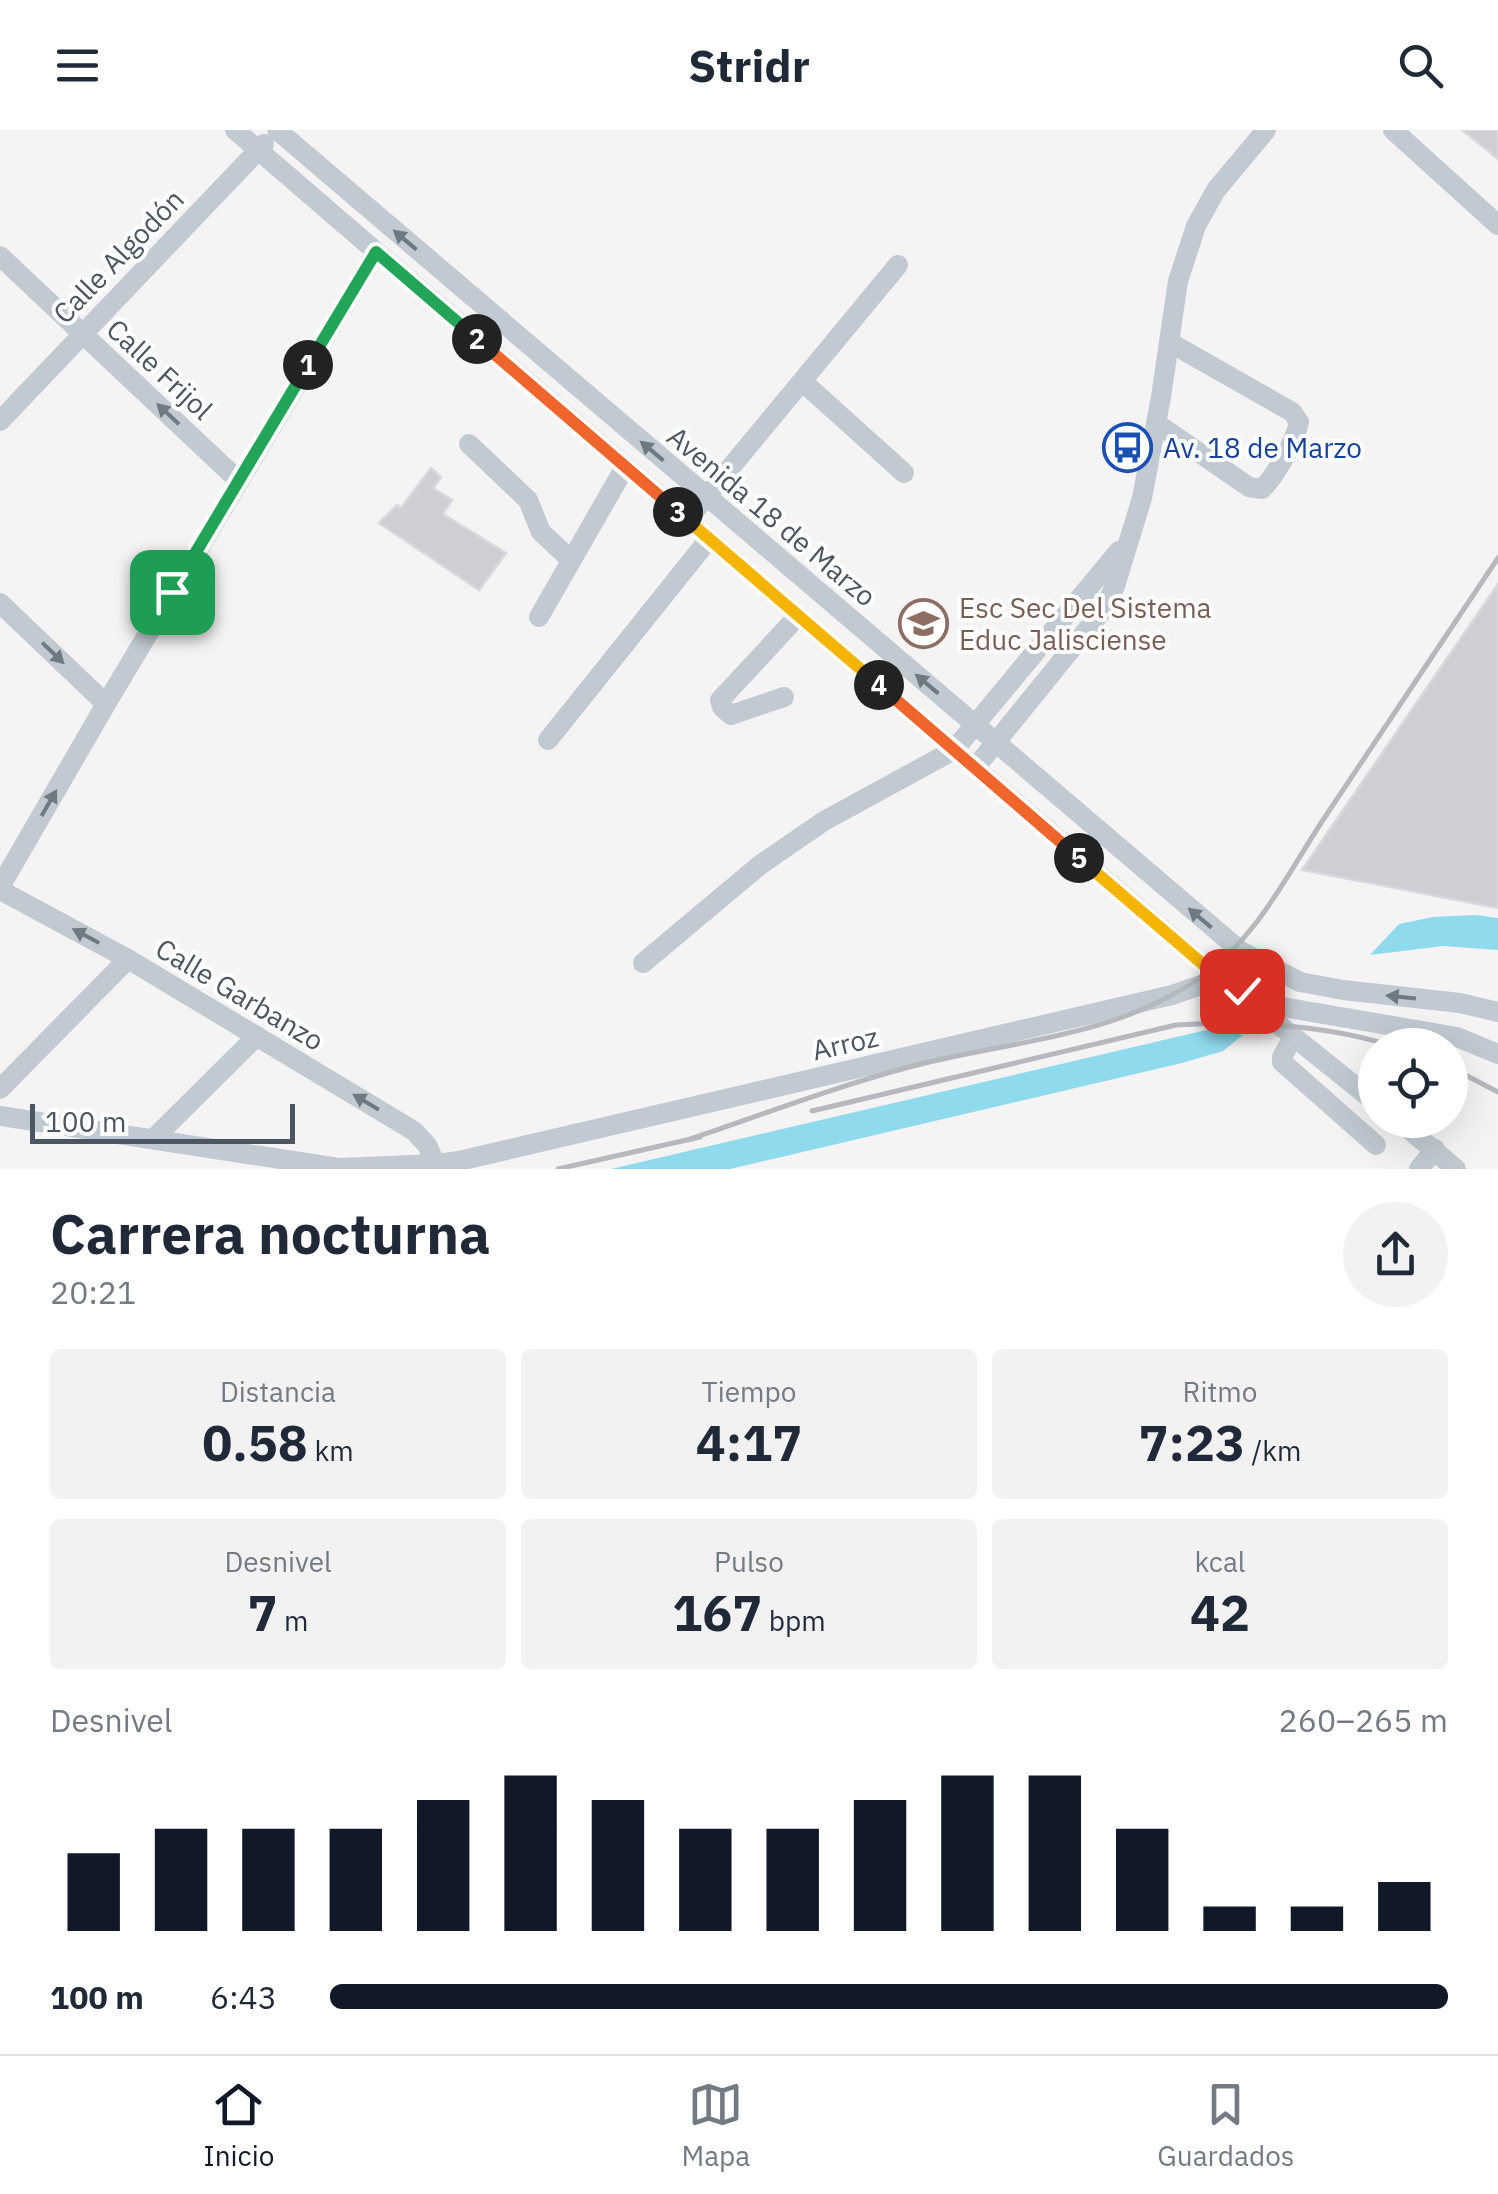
<!DOCTYPE html>
<html lang="es">
<head>
<meta charset="utf-8">
<style>
  body { margin:0; font-family:"IBM Plex Sans",sans-serif; background:#f2f2f3; color:#1f2937; height:100vh; display:flex; flex-direction:column; font-size:38px; white-space:nowrap }
  * { box-sizing:border-box; margin:0 }
  p { font-size:32px; color:#747a83 }
  .icon { flex:none; width:55px; height:55px; fill:none; stroke:currentColor; stroke-width:2; stroke-linecap:round; stroke-linejoin:round }
  .map { position:relative; height:1039px; overflow:hidden }
  .details { display:flex; flex-direction:column; background:#fff; flex:1 }
  .details>* { flex:none }
  .buttons { position:absolute; left:1358px; top:898px; display:grid; gap:20px }
  .buttons a { display:grid; place-items:center; width:110px; height:110px; border-radius:50%; background:#fff; box-shadow:0 10px 40px #0002; font-size:50px }
  .scale { position:absolute; left:30px; bottom:25px; width:265px; box-sizing:border-box; padding-left:10px; border:5px solid #4a5661; border-top:0; font-size:28px; line-height:35px; white-space:nowrap; color:#4a5661; -webkit-text-stroke:8px #fff; paint-order:stroke }
  .pin { position:absolute; display:grid; place-items:center; width:85px; height:85px; color:#fff; margin:-42px; border-radius:20px; box-shadow:0 5px 15px #0006 }
  .km { position:absolute; width:50px; height:50px; margin:-25px; border-radius:50%; background:#222; color:#fff; font-size:28px; line-height:50px; text-align:center }
  .round { display:grid; place-items:center; flex:none; width:105px; height:105px; border-radius:52px; background:#f2f2f3 }
  .overview { display:flex; align-items:center; justify-content:space-between; height:170px; padding:0 50px }
  h1 { font-size:55px; font-weight:700; line-height:75px }
  .stats { display:grid; grid-template-columns:repeat(3,1fr); gap:15px; height:170px; padding:10px 50px }
  .stats div { display:grid; align-content:center; border-radius:10px; background:#f2f2f3; text-align:center }
  .stats b { font-size:50px; font-weight:700 }
  .stats small { font-size:28px; font-weight:400 }
  .stats p { font-size:28px }
  .chart { height:280px; padding:20px 50px }
  .chart p { display:flex; justify-content:space-between }
  .chart svg { width:100%; height:180px; margin-top:10px; stroke:#111827; stroke-width:6 }
  ul { padding:0 50px; list-style:none; font-size:32px }
  li { display:grid; grid-template-columns:160px 120px 1fr; align-items:center; height:75px }
  li i { height:25px; border-radius:12px; background:#111827 }
  header { display:flex; justify-content:space-between; align-items:center; height:130px; padding:0 50px; background:#fff; font-size:45px; font-weight:700 }
  .menu { display:flex; justify-content:space-around; align-items:center; height:140px; border-top:2px solid #e0e1e3; background:#fff; font-size:28px; color:#747a83 }
  .menu a { display:grid; justify-items:center; gap:5px }
  .menu .active { color:#111827 }
  .map>svg:first-child { display:block }
  .water { fill:#90daee }
  .building { fill:#cdcfd5; stroke:#d7d9de; stroke-width:2.5 }
  .lines { fill:none; stroke-linecap:round; stroke-linejoin:round }
  .minor { stroke:#c1cad2; stroke-width:20 }
  .rail { stroke:#b5b8bd; stroke-width:5 }
  .oneway { fill:#6e7983 }
  .split-1-casing { stroke:#fff; stroke-width:20 }
  .split-2-casing { stroke:#fff; stroke-width:20 }
  .split-3-casing { stroke:#fff; stroke-width:20 }
  .split-4-casing { stroke:#fff; stroke-width:20 }
  .split-5-casing { stroke:#fff; stroke-width:20 }
  .split-6-casing { stroke:#fff; stroke-width:20 }
  .split-1 { stroke:#22a559; stroke-width:12 }
  .split-2 { stroke:#22a559; stroke-width:12 }
  .split-3 { stroke:#f0652b; stroke-width:12 }
  .split-4 { stroke:#f5b400; stroke-width:12 }
  .split-5 { stroke:#f0652b; stroke-width:12 }
  .split-6 { stroke:#f5b400; stroke-width:12 }
  .labels { text-anchor:middle; dominant-baseline:central; stroke-width:8; stroke-linejoin:round; paint-order:stroke }
  .street-label { font-size:28px; fill:#4a5661; stroke:#fff }
  .transit-label { font-size:28px; fill:#164399; stroke:#fff; text-anchor:start }
  .education-label { font-size:28px; fill:#785e54; stroke:#fff; text-anchor:start }
</style>
</head>
<body>
<header><svg class="icon" aria-label="menu" viewBox="0 0 24 24"><path d="M4 6h16M4 12h16M4 18h16"/></svg>Stridr<svg class="icon" aria-label="search" viewBox="0 0 24 24"><circle cx="10" cy="10" r="6"/><path d="M15 15l6 6"/></svg></header>
<div class="map">
<svg width="1498" height="1039" viewBox="0 0 1498 1039">
  <rect width="100%" height="100%" fill="#f5f3f3"/>
  <!-- water -->
  <g class="water">
    <path d="M1476 785 1498 788V820L1443 816 1370 825 1399 794 1433 787Z"/>
    <path d="M1215 898 1243 905 1223 921 1182 933 730 1039H611Z"/>
  </g>
  <!-- building -->
  <g class="building">
    <path d="M1462 0H1498V29Z"/>
    <path d="M431 338 441 347 433 358 452 370 443 384 506 423 479 460 379 393 397 375 401 378Z"/>
    <path d="M1498 454V778L1302 740Z"/>
  </g>
  <g class="lines">
    <!-- minor -->
    <g class="minor">
      <path d="M235 0 1219 848 1260 870 1282 877 1457 907 1498 924"/>
      <path d="M277 0 1242 822 1300 852 1343 860 1460 873 1498 882"/>
      <path d="M1393 0 1498 95"/>
      <path d="M0 126 239 351"/>
      <path d="M803 252 904 343"/>
      <path d="M0 291 264 14"/>
      <path d="M1156 293 1249 357 1262 359C1276 345 1295 311 1299 292L1292 282 1169 212"/>
      <path d="M469 314 528 370 541 402 571 430"/>
      <path d="M687 390 898 135"/>
      <path d="M0 473 106 574"/>
      <path d="M539 487 625 337"/>
      <path d="M784 567 731 585 722 577 720 570 798 486"/>
      <path d="M548 610 709 409"/>
      <path d="M975 638 1103 480 1115 456 1142 368 1161 267 1178 151 1196 96 1216 60 1266 0"/>
      <path d="M0 757 106 574 376 122"/>
      <path d="M0 760 128 829 414 1001 427 1015 438 1039"/>
      <path d="M643 833 760 735 824 691 954 620 1119 421"/>
      <path d="M1248 870 1375 972"/>
      <path d="M1293 907 1282 927V932L1376 1015"/>
      <path d="M0 959 128 829"/>
      <path d="M0 986 339 1038 437 1034 459 1031 1172 865 1262 834"/>
      <path d="M1398 990 1456 1039"/>
      <path d="M153 1009 257 906"/>
      <path d="M1419 1039 1435 1019"/>
    </g>
    <!-- rail -->
    <g class="rail">
      <path d="M1450 937 1498 962"/>
      <path d="M812 981 1176 895C1247 891 1321 894 1389 915"/>
      <path d="M690 1009C764 984 837 956 913 936 1010 911 1117 907 1201 847 1259 806 1287 744 1325 687 1383 601 1440 514 1498 428"/>
      <path d="M558 1039 700 1007"/>
    </g>
  </g>
  <!-- one-way arrows -->
  <defs><path id="oneway-solid" d="M-6-.8H1V-3.2L6.5 0L1 3.2V.8H-6Z" transform="scale(2.5)"/></defs>
  <g class="oneway">
    <use href="#oneway-solid" transform="translate(405 110) rotate(-140)"/>
    <use href="#oneway-solid" transform="translate(168 284) rotate(-137)"/>
    <use href="#oneway-solid" transform="translate(652 321) rotate(-140)"/>
    <use href="#oneway-solid" transform="translate(53 523) rotate(44)"/>
    <use href="#oneway-solid" transform="translate(927 554) rotate(-140)"/>
    <use href="#oneway-solid" transform="translate(49 673) rotate(-60)"/>
    <use href="#oneway-solid" transform="translate(1200 788) rotate(-140)"/>
    <use href="#oneway-solid" transform="translate(86 806) rotate(-152)"/>
    <use href="#oneway-solid" transform="translate(1401 867) rotate(-174)"/>
    <use href="#oneway-solid" transform="translate(366 972) rotate(-149)"/>
  </g>
  <g class="lines">
    <defs>
      <path id="split-1" d="M172 462 308 235"/>
      <path id="split-2" d="M308 235 376 122 477 209"/>
      <path id="split-3" d="M477 209 678 382"/>
      <path id="split-4" d="M678 382 879 555"/>
      <path id="split-5" d="M879 555 1079 728"/>
      <path id="split-6" d="M1079 728 1219 848 1242 861"/>
    </defs>
    <!-- split-1 casing -->
    <use href="#split-1" class="split-1-casing"/>
    <!-- split-2 casing -->
    <use href="#split-2" class="split-2-casing"/>
    <!-- split-3 casing -->
    <use href="#split-3" class="split-3-casing"/>
    <!-- split-4 casing -->
    <use href="#split-4" class="split-4-casing"/>
    <!-- split-5 casing -->
    <use href="#split-5" class="split-5-casing"/>
    <!-- split-6 casing -->
    <use href="#split-6" class="split-6-casing"/>
    <!-- split-1 -->
    <use href="#split-1" class="split-1"/>
    <!-- split-2 -->
    <use href="#split-2" class="split-2"/>
    <!-- split-3 -->
    <use href="#split-3" class="split-3"/>
    <!-- split-4 -->
    <use href="#split-4" class="split-4"/>
    <!-- split-5 -->
    <use href="#split-5" class="split-5"/>
    <!-- split-6 -->
    <use href="#split-6" class="split-6"/>
  </g>
  <!-- icons -->
  <defs>
    <symbol id="bus-ring" viewBox="-11 -11 22 22"><circle r="9.5" fill="#fff" stroke="#1a4fb4" stroke-width="1.5"/><path d="M-5-6H5V4H4V6H2V4H-2V6H-4V4H-5ZM-3.5-4V0h7V-4ZM-3.5 1.2v1.5H-2V1.2ZM2 1.2v1.5H3.5V1.2Z" fill="#1a4fb4"/></symbol>
    <symbol id="school-ring" viewBox="-11 -11 22 22"><circle r="9.5" fill="#fff" stroke="#8d6e63" stroke-width="1.5"/><path d="M0-5L7-2L0 1L-7-2ZM-4 1L0 2.5L4 1V4Q0 6-4 4Z" fill="#8d6e63"/></symbol>
  </defs>
  <g fill-rule="evenodd">
    <use href="#bus-ring" x="1100" y="290" width="55" height="55"/>
    <use href="#school-ring" x="896" y="466" width="55" height="55"/>
  </g>
  <g class="labels">
    <!-- street labels -->
    <g class="street-label">
      <text transform="translate(118 126) rotate(-46)">Calle Algodón</text>
      <text transform="translate(160 239) rotate(43)">Calle Frijol</text>
      <text transform="translate(772 386) rotate(40)">Avenida 18 de Marzo</text>
      <text transform="translate(240 864) rotate(31)">Calle Garbanzo</text>
      <text transform="translate(845 913) rotate(-13)">Arroz</text>
    </g>
    <!-- transit labels -->
    <g class="transit-label">
      <text x="1163" y="317">Av. 18 de Marzo</text>
    </g>
    <!-- education labels -->
    <g class="education-label">
      <text x="959" y="477">Esc Sec Del Sistema<tspan x="959" dy="32">Educ Jalisciense</tspan></text>
    </g>
  </g>
</svg>
<div class="buttons">
<a><svg class="icon" aria-label="locate" viewBox="0 0 24 24"><circle cx="12" cy="12" r="6"/><path d="M12 2v4M12 18v4M2 12h4M18 12h4"/></svg></a>
</div>
<div class="scale">100 m</div>
<div class="pin" style="left:172px;top:462px;background:#1e9e55"><svg class="icon" aria-label="arrive" viewBox="0 0 24 24"><path d="M6 21V4h12l-3 4 3 4H6"/></svg></div>
<div class="pin" style="left:1242px;top:861px;background:#d93025"><svg class="icon" aria-label="check" viewBox="0 0 24 24"><path d="M5 12l5 5 9-10"/></svg></div>
<b class="km" style="left:308px;top:235px">1</b>
<b class="km" style="left:477px;top:209px">2</b>
<b class="km" style="left:678px;top:382px">3</b>
<b class="km" style="left:879px;top:555px">4</b>
<b class="km" style="left:1079px;top:728px">5</b>
</div>
<section class="details">
<div class="overview"><div><h1>Carrera nocturna</h1><p>20:21</p></div><a class="round"><svg class="icon" aria-label="share" viewBox="0 0 24 24"><path d="M12 15V3M7 8l5-5 5 5M5 13v7h14v-7"/></svg></a></div>
<div class="stats">
<div><p>Distancia</p><b>0.58<small> km</small></b></div>
<div><p>Tiempo</p><b>4:17</b></div>
<div><p>Ritmo</p><b>7:23<small> /km</small></b></div>
</div>
<div class="stats">
<div><p>Desnivel</p><b>7<small> m</small></b></div>
<div><p>Pulso</p><b>167<small> bpm</small></b></div>
<div><p>kcal</p><b>42</b></div>
</div>
<div class="chart"><p><span>Desnivel</span>260–265 m</p>
<svg viewBox="0 0 160 44" preserveAspectRatio="none"><path d="M5 44V25M15 44V19M25 44V19M35 44V19M45 44V12M55 44V6M65 44V12M75 44V19M85 44V19M95 44V12M105 44V6M115 44V6M125 44V19M135 44V38M145 44V38M155 44V32"/></svg>
</div>
<ul>
<li><b>100 m</b>6:43<i style="width:100%"></i></li>
</ul>
</section>
<nav class="menu">
<a class="active"><svg class="icon" aria-label="home" viewBox="0 0 24 24"><path d="M3 11l9-7 9 7M6 9v11h12V9"/></svg>Inicio</a>
<a><svg class="icon" aria-label="map" viewBox="0 0 24 24"><path d="M3 6l6-2 6 2 6-2v14l-6 2-6-2-6 2zM9 4v14M15 6v14"/></svg>Mapa</a>
<a><svg class="icon" aria-label="saved" viewBox="0 0 24 24"><path d="M7 4h10v16l-5-4-5 4z"/></svg>Guardados</a>
</nav>
</body>
</html>
